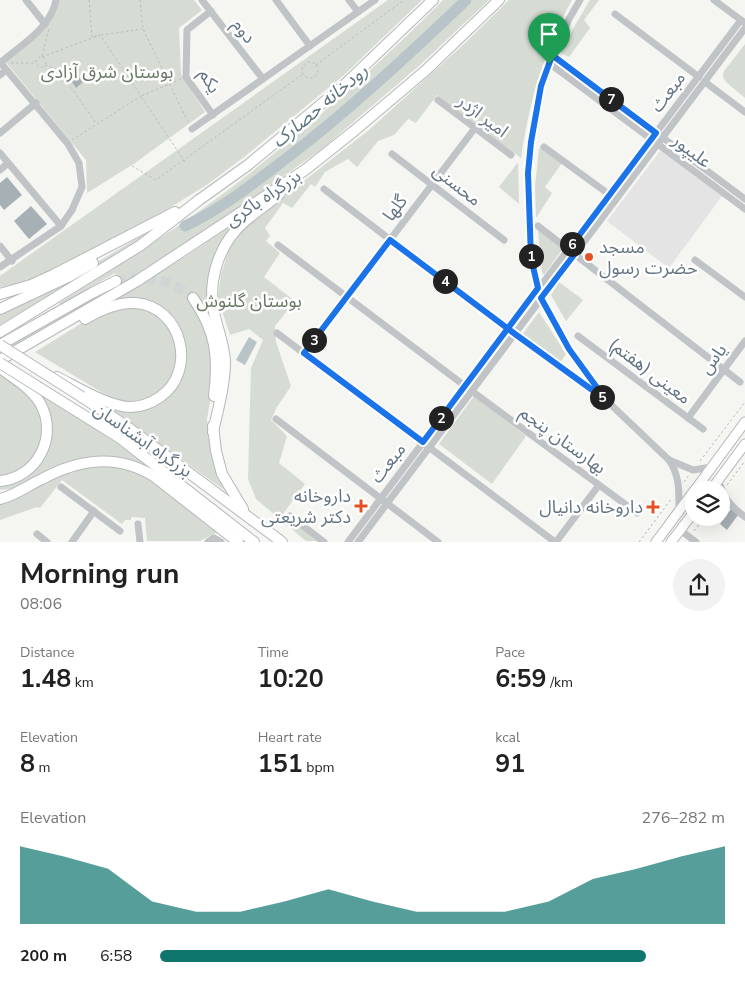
<!DOCTYPE html>
<html lang="en">
<head>
<meta charset="utf-8">
<style>
  body { margin:0; font-family:"Nunito Sans","Noto Sans Arabic",sans-serif; background:#f2f2f2; color:#222; height:100vh; display:flex; flex-direction:column; font-size:19px; white-space:nowrap }
  * { box-sizing:border-box; margin:0 }
  p { font-size:16px; color:#767676 }
  .icon { flex:none; width:28px; height:28px; fill:none; stroke:currentColor; stroke-width:2; stroke-linecap:round; stroke-linejoin:round }
  .map { position:relative; height:542px; overflow:hidden }
  .details { display:flex; flex-direction:column; background:#fff; flex:1 }
  .details>* { flex:none }
  .buttons { position:absolute; left:685px; top:481px; display:grid; gap:10px }
  .buttons a { display:grid; place-items:center; width:45px; height:45px; border-radius:50%; background:#fff; box-shadow:0 5px 20px #0002; font-size:25px }
  .pin { position:absolute; display:grid; place-items:center; width:42px; height:42px; color:#fff; margin:-51px -21px; border-radius:50% 50% 50% 0; rotate:-45deg; box-shadow:0 0 5px #0007 }
  .pin .icon { rotate:45deg }
  .km { position:absolute; width:25px; height:25px; margin:-12px; border-radius:50%; background:#222; color:#fff; font-size:14px; line-height:25px; text-align:center }
  .round { display:grid; place-items:center; flex:none; width:52px; height:52px; border-radius:26px; background:#f2f2f2 }
  .overview { display:flex; align-items:center; justify-content:space-between; height:85px; padding:0 20px }
  h1 { font-size:28px; font-weight:700; line-height:38px }
  .figures { display:grid; grid-template-columns:repeat(3,1fr); gap:8px; height:85px; padding:5px 20px }
  .figures div { display:grid; align-content:center }
  .figures b { font-size:25px; font-weight:700 }
  .figures small { font-size:14px; font-weight:400 }
  .figures p { font-size:14px }
  .chart { height:140px; padding:10px 20px }
  .chart p { display:flex; justify-content:space-between }
  .chart svg { width:100%; height:90px; margin-top:5px; fill:#0f766e; opacity:.7 }
  ul { padding:0 20px; list-style:none; font-size:16px }
  li { display:grid; grid-template-columns:80px 60px 1fr; align-items:center; height:38px }
  li i { height:12px; border-radius:6px; background:#0f766e }
  .map>svg:first-child { display:block }
  .built { fill:#e3e4e3 }
  .green { fill:#d6dcd3 }
  .water { fill:#b8c4c8 }
  .lines { fill:none; stroke-linecap:round; stroke-linejoin:round }
  .river { stroke:#b8c4c8; stroke-width:11 }
  .building { fill:#a7b0b5 }
  .highway-tunnel { stroke:#d1d5d6; stroke-width:10; stroke-dasharray:10 5; stroke-linecap:butt }
  .major-casing { stroke:#b3b8bb; stroke-width:11 }
  .highway-casing { stroke:#b5b8bb; stroke-width:12 }
  .path { stroke:#babcbf; stroke-width:1; stroke-dasharray:2.5 2.5; stroke-linecap:butt }
  .minor { stroke:#c0c4c7; stroke-width:7 }
  .major { stroke:#fff; stroke-width:9 }
  .highway { stroke:#fff; stroke-width:10 }
  .highway-bridge-casing { stroke:#b5b8bb; stroke-width:12; stroke-linecap:butt }
  .highway-bridge { stroke:#fff; stroke-width:10 }
  .route-casing { stroke:#fff; stroke-width:10 }
  .route { stroke:#1a73e8; stroke-width:6 }
  .poi-dot { fill:#e25225; stroke:#fff; stroke-width:2 }
  .labels { text-anchor:middle; dominant-baseline:central; stroke-width:5; stroke-linejoin:round; paint-order:stroke }
  .street-label { font-size:18px; fill:#647583; stroke:#fff }
  .park-label { font-size:18px; fill:#687a63; stroke:#fff }
  .poi-label { font-size:18px; fill:#647583; stroke:#fff; text-anchor:end }
  .water-label { font-size:19px; font-style:italic; fill:#60777f; stroke:#fff }
</style>
</head>
<body>
<div class="map">
<svg width="745" height="542" viewBox="0 0 745 542">
  <rect width="100%" height="100%" fill="#f5f5f2"/>
  <!-- built -->
  <path class="built" d="M661 150 722 196 669 268 607 221Z"/>
  <!-- green -->
  <g class="green">
    <path d="M53 0H194L202 10 179 28 181 74 205 112 135 163 87 193 86 160 5 61 47 25Z"/>
    <path d="M388 0H422L344 75 244 157 208 184 155 217 48 273 18 284 0 287V276Z"/>
    <path d="M443 0H489L421 64 323 148 234 212 147 269 0 353V348L120 283 115 273 61 305 59 303C123 263 186 223 245 177 314 122 381 63 443 0Z"/>
    <path d="M509 0H572C543 53 530 99 521 158L437 95 416 123 408 119 394 135 378 141 357 167 348 159 325 172 315 187 311 184 292 208 283 203 265 228 270 236 266 241 280 253 264 277 295 301 275 326 276 342 291 386 277 407 271 420 287 436 279 463 305 484 283 514 317 541H306L256 499 248 479 251 368 263 340 249 329 230 335 218 299 221 274 229 249 245 227 369 130 464 44Z"/>
    <path d="M590 0H599L584 20 590 28 569 57 561 53 574 27Z"/>
    <path d="M745 44V98L726 82 723 77 724 71Z"/>
    <path d="M539 148 562 163 545 187 552 193 536 218 535 186Z"/>
    <path d="M518 162 519 204 499 187Z"/>
    <path d="M271 199 246 217 214 262 220 372C214 341 215 319 195 294L188 300 195 309 211 341 212 391 207 419 209 441 213 462 227 492 97 399 149 406 184 362 162 311 109 305 78 321 185 257Z"/>
    <path d="M182 211 138 241 0 325V312L81 272Z"/>
    <path d="M538 230 563 248 544 275 542 272Z"/>
    <path d="M559 282 583 300 566 321 551 295Z"/>
    <path d="M124 306 155 312 176 335 179 361 167 387 140 403 127 402 111 398 35 352 95 315Z"/>
    <path d="M539 312 566 354 560 363 522 335Z"/>
    <path d="M0 372 13 380 39 406 45 435 30 464 0 479Z"/>
    <path d="M17 378 93 426 162 476 111 460 11 489 0 490V484L29 473 50 422Z"/>
    <path d="M474 396 526 436 492 484 439 444Z"/>
    <path d="M108 464 141 472 220 531 200 541H147L145 518 131 517V520H125L122 524 62 480 40 508 37 507 0 520V502L68 469Z"/>
  </g>
  <!-- water -->
  <path class="water" d="M249 337 257 342 245 365 236 360Z"/>
  <g class="lines">
    <!-- river -->
    <path class="river" d="M185 226C225 207 258 180 292 154 354 106 410 54 466 0"/>
  </g>
  <!-- building -->
  <g class="building">
    <path d="M78 76 83 82 76 88 72 82Z"/>
    <path d="M7 177 22 195 4 210 0 205V183Z"/>
    <path d="M31 206 47 224 29 239 14 221Z"/>
    <path d="M731 509 738 515 727 530 720 524Z"/>
  </g>
  <g class="lines">
    <!-- highway-tunnel -->
    <path class="highway-tunnel" d="M116 281C143 274 172 279 193 298"/>
    <defs>
      <g id="major">
        <path d="M695 490 745 422"/>
        <path d="M711 490 745 444"/>
        <path d="M656 542 694 491"/>
        <path d="M671 542 694 512"/>
      </g>
      <g id="highway">
        <path d="M0 294 31 285 53 275 175 212"/>
        <path d="M193 298C216 331 219 357 214 396"/>
        <path d="M0 309 70 276 93 263"/>
        <path d="M0 332 141 245 199 200 248 165 342 87 433 0"/>
        <path d="M0 345 92 293 116 281"/>
        <path d="M0 360 137 281 305 170 354 131 425 71 499 0"/>
        <path d="M0 368C14 378 31 388 40 403 59 436 37 478 0 481"/>
        <path d="M57 377C77 387 109 407 131 407 141 407 151 403 160 397 198 371 182 306 135 303 117 302 100 310 85 319"/>
        <path d="M82 397 126 426 282 542"/>
        <path d="M59 400 120 438 254 542"/>
        <path d="M213 426 216 451 222 474 243 509"/>
        <path d="M213 432C218 409 225 385 225 361 224 344 217 328 214 312 208 283 217 252 236 230 249 215 267 206 280 193"/>
        <path d="M0 499C16 495 27 486 42 479 79 459 117 453 155 477L238 542"/>
      </g>
    </defs>
    <!-- major casing -->
    <use href="#major" class="major-casing"/>
    <!-- highway casing -->
    <use href="#highway" class="highway-casing"/>
    <!-- path -->
    <g class="path">
      <path d="M89 0 92 37 97 36"/>
      <path d="M140 0 143 29 188 122"/>
      <path d="M101 35 142 29"/>
      <path d="M42 56 49 28"/>
      <path d="M42 57 100 35 141 96 72 140"/>
      <circle cx="41" cy="62" r="5"/>
      <circle cx="310" cy="70" r="8"/>
      <path d="M11 63H36"/>
      <path d="M45 65 58 70"/>
      <path d="M316 65 404 0"/>
      <path d="M181 79 141 96 185 162"/>
      <path d="M68 83 96 123"/>
      <path d="M132 166 156 180 303 74"/>
      <path d="M495 319 504 326"/>
      <path d="M700 461 745 402"/>
      <path d="M684 482 689 475"/>
      <path d="M727 485 745 461"/>
      <path d="M694 531 704 518"/>
      <path d="M639 542 672 498"/>
    </g>
    <!-- minor -->
    <g class="minor">
      <path d="M26 0 45 24"/>
      <path d="M202 0 263 79"/>
      <path d="M276 0 310 46"/>
      <path d="M349 0 358 12"/>
      <path d="M580 0 569 19 552 55 541 85 531 142 528 173 531 258 541 298 569 349 606 400 669 460C680 476 679 492 679 511"/>
      <path d="M714 0 745 23"/>
      <path d="M211 11 187 30 186 77 213 115"/>
      <path d="M615 14 699 77"/>
      <path d="M552 55 745 199"/>
      <path d="M0 62 68 144 79 163 82 187 72 210 61 226 0 267"/>
      <path d="M0 63C21 45 51 28 56 0"/>
      <path d="M549 63 745 209"/>
      <path d="M0 75 6 70"/>
      <path d="M705 82 745 112"/>
      <path d="M438 100 511 155"/>
      <path d="M192 129 375 0"/>
      <path d="M0 133 36 103"/>
      <path d="M544 147 610 195"/>
      <path d="M0 153 61 226"/>
      <path d="M392 154 504 240"/>
      <path d="M0 170 8 163"/>
      <path d="M324 189 490 316"/>
      <path d="M538 226 740 382"/>
      <path d="M278 245 465 386 637 513"/>
      <path d="M0 246 12 261"/>
      <path d="M695 260 745 297"/>
      <path d="M511 331 599 395"/>
      <path d="M277 333 555 542"/>
      <path d="M578 336 703 429"/>
      <path d="M304 353 475 128"/>
      <path d="M688 418 745 341"/>
      <path d="M276 419 438 542"/>
      <path d="M669 460 693 470 712 467"/>
      <path d="M718 479C724 498 729 505 745 517"/>
      <path d="M61 487 120 531"/>
      <path d="M290 516 324 542"/>
      <path d="M138 524 140 542"/>
      <path d="M680 530 696 542"/>
      <path d="M37 534 47 542"/>
      <path d="M72 542 94 511"/>
      <path d="M208 542 214 538 221 542"/>
      <path d="M348 542 741 20"/>
      <path d="M358 542 745 28"/>
      <path d="M556 542 599 485"/>
    </g>
    <!-- major -->
    <use href="#major" class="major"/>
    <!-- highway -->
    <use href="#highway" class="highway"/>
    <defs>
      <g id="highway-bridge">
        <path d="M0 345 82 397"/>
        <path d="M0 363 59 400"/>
      </g>
    </defs>
    <!-- highway-bridge casing -->
    <use href="#highway-bridge" class="highway-bridge-casing"/>
    <!-- highway-bridge -->
    <use href="#highway-bridge" class="highway-bridge"/>
  </g>
  <g class="lines">
    <defs>
      <path id="route" d="M549 64 541 86 531 142 528 173 531 258 538 288 423 442 304 353 390 240C431 271 473 302 515 334L606 400 569 349 541 298 574 255 569 249 656 133 552 55 549 64"/>
    </defs>
    <!-- route casing -->
    <use href="#route" class="route-casing"/>
    <!-- route -->
    <use href="#route" class="route"/>
  </g>
  <!-- markers -->
  <g class="poi-dot">
    <circle cx="589" cy="257" r="5"/>
    <path d="M358.5 498.5h5v5h5v5h-5v5h-5v-5h-5v-5h5z"/>
    <path d="M650.5 499.5h5v5h5v5h-5v5h-5v-5h-5v-5h5z"/>
  </g>
  <g class="labels">
    <!-- street labels -->
    <g class="street-label">
      <text transform="translate(244 31) rotate(53)">دوم</text>
      <text transform="translate(210 81) rotate(60)">یکم</text>
      <text transform="translate(668 92) rotate(-53)">مبعث</text>
      <text transform="translate(483 116) rotate(37)">امیر اژدر</text>
      <text transform="translate(692 151) rotate(37)">علیپور</text>
      <text transform="translate(457 185) rotate(38)">محسنی</text>
      <text transform="translate(263 198) rotate(-34)">بزرگراه باکری</text>
      <text transform="translate(395 208) rotate(-53)">گلها</text>
      <text transform="translate(713 359) rotate(-54)">یاس</text>
      <text transform="translate(650 371) rotate(37)">معینی (هفتم)</text>
      <text transform="translate(143 440) rotate(35)">بزرگراه آبشناسان</text>
      <text transform="translate(563 440) rotate(36)">بهارستان پنجم</text>
      <text transform="translate(388 463) rotate(-52)">مبعث</text>
    </g>
    <!-- park labels -->
    <g class="park-label">
      <text x="107" y="72">بوستان شرق آزادی</text>
      <text x="249" y="301">بوستان گلنوش</text>
    </g>
    <!-- poi labels -->
    <g class="poi-label">
      <text x="599" y="247" text-anchor="start">مسجد<tspan x="599" dy="21">حضرت رسول</tspan></text>
      <text x="351" y="496">داروخانه<tspan x="351" dy="21">دکتر شریعتی</tspan></text>
      <text x="643" y="507">داروخانه دانیال</text>
    </g>
    <!-- water labels -->
    <g class="water-label">
      <text transform="translate(320 106) rotate(-40)">رودخانه حصارک</text>
    </g>
  </g>
</svg>
<div class="buttons">
<a><svg class="icon" aria-label="layers" viewBox="0 0 24 24"><path d="M12 4l9 5-9 5-9-5zM3 14l9 5 9-5"/></svg></a>
</div>
<div class="pin" style="left:549px;top:64px;background:#1e9e55"><svg class="icon" aria-label="arrive" viewBox="0 0 24 24"><path d="M6 21V4h12l-3 4 3 4H6"/></svg></div>
<b class="km" style="left:531px;top:256px">1</b>
<b class="km" style="left:441px;top:418px">2</b>
<b class="km" style="left:314px;top:340px">3</b>
<b class="km" style="left:445px;top:281px">4</b>
<b class="km" style="left:602px;top:397px">5</b>
<b class="km" style="left:572px;top:244px">6</b>
<b class="km" style="left:611px;top:99px">7</b>
</div>
<section class="details">
<div class="overview"><div><h1>Morning run</h1><p>08:06</p></div><a class="round"><svg class="icon" aria-label="share" viewBox="0 0 24 24"><path d="M12 15V3M7 8l5-5 5 5M5 13v7h14v-7"/></svg></a></div>
<div class="figures">
<div><p>Distance</p><b>1.48<small> km</small></b></div>
<div><p>Time</p><b>10:20</b></div>
<div><p>Pace</p><b>6:59<small> /km</small></b></div>
</div>
<div class="figures">
<div><p>Elevation</p><b>8<small> m</small></b></div>
<div><p>Heart rate</p><b>151<small> bpm</small></b></div>
<div><p>kcal</p><b>91</b></div>
</div>
<div class="chart"><p><span>Elevation</span>276–282 m</p>
<svg viewBox="0 0 160 44" preserveAspectRatio="none"><path d="M0 44V6L10 11L20 17L30 33L40 38L50 38L60 33L70 27L80 33L90 38L100 38L110 38L120 33L130 22L140 17L150 11L160 6V44z"/></svg>
</div>
<ul>
<li><b>200 m</b>6:58<i style="width:86%"></i></li>
</ul>
</section>
</body>
</html>
